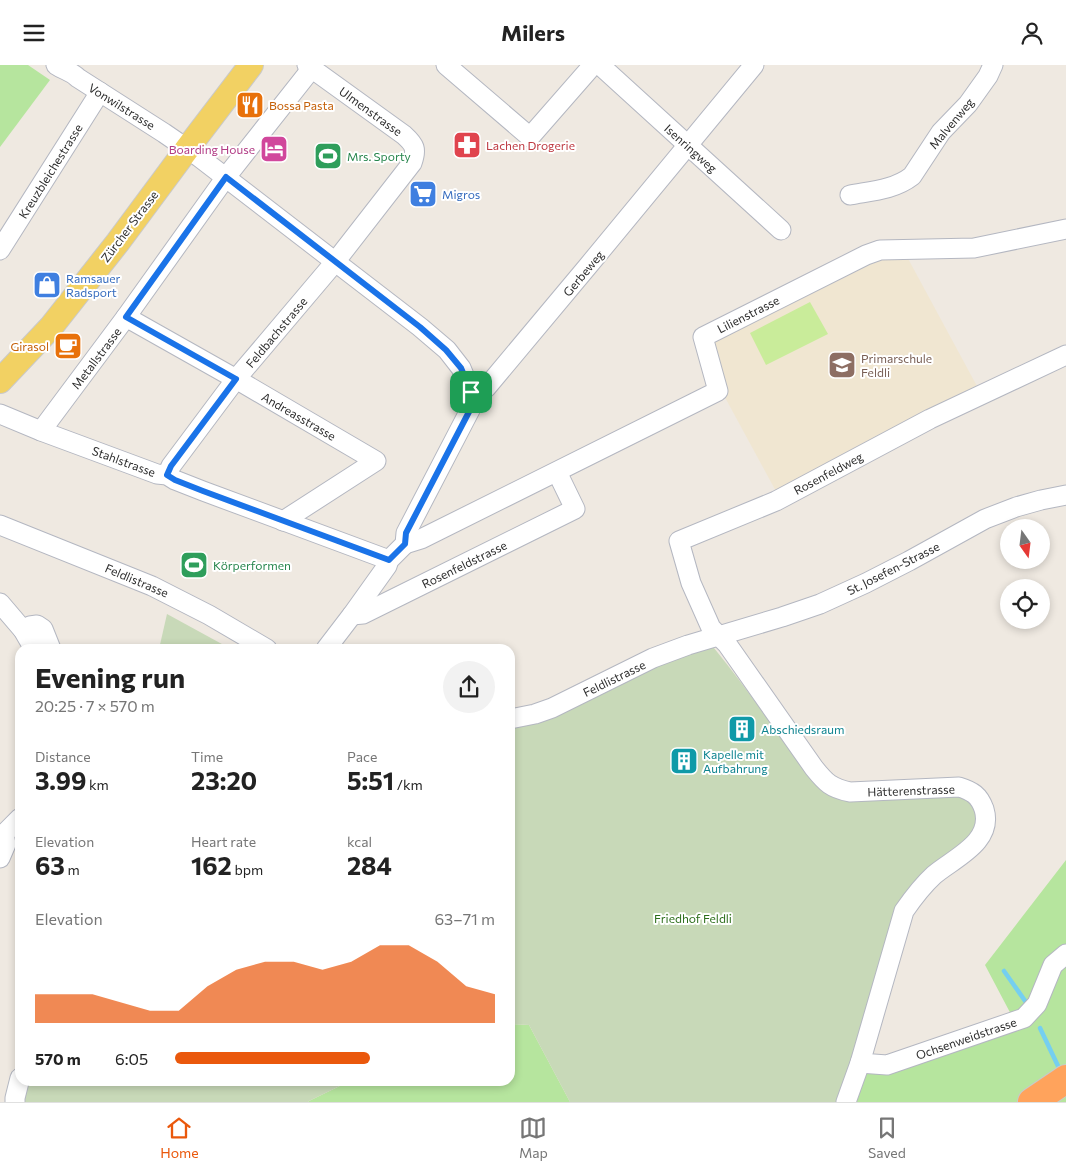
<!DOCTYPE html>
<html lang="en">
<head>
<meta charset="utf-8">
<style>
  body { margin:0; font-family:Commissioner,sans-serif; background:#f2f2f2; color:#222; height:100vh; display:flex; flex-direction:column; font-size:19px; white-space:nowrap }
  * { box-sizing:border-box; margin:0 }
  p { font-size:16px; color:#767676 }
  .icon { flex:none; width:28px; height:28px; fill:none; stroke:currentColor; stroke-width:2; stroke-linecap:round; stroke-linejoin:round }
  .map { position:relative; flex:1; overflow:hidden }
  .panel { position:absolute; left:15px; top:579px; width:500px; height:442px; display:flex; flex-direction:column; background:#fff; border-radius:15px; box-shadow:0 2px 8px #0003 }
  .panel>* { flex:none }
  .needle { width:32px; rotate:166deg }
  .fabs { position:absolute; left:1000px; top:454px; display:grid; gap:10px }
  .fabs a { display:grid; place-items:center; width:50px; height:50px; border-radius:50%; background:#fff; box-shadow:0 2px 8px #0003; font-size:25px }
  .pin { position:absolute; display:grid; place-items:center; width:42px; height:42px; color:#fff; margin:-21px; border-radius:10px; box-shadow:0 2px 8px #0006 }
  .round { display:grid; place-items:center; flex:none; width:52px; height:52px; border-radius:26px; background:#f2f2f2 }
  .headline { display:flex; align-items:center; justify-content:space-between; height:85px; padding:0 20px }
  h1 { font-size:28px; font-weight:700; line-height:38px }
  .figures { display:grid; grid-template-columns:repeat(3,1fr); gap:8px; height:85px; padding:5px 20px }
  .figures div { display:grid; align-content:center }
  .figures b { font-size:25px; font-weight:700 }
  .figures small { font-size:14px; font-weight:400 }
  .figures p { font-size:14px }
  .chart { height:140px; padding:10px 20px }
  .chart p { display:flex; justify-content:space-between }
  .chart svg { width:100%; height:90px; margin-top:5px; fill:#ea580c; opacity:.7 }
  ul { padding:0 20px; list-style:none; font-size:16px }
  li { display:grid; grid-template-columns:80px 60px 1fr; align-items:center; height:38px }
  li i { height:12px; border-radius:6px; background:#ea580c }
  header { display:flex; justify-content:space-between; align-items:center; height:65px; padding:0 20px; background:#fff; font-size:22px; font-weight:700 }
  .tabs { display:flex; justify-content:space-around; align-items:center; height:70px; border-top:1px solid #e0e0e0; background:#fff; font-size:14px; color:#767676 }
  .tabs a { display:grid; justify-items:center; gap:2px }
  .tabs .on { color:#ea580c }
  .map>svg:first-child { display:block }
  .education { fill:#f0e6d1 }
  .green { fill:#b6e59e }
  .cemetery { fill:#c8d9b8 }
  .pitch { fill:#c9ec9a }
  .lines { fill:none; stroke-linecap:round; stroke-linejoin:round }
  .stream { stroke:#75cff0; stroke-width:4.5 }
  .minor-casing { stroke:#b4b7c1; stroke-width:21 }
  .major-casing { stroke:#c9c9c9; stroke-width:26 }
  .highway-casing { stroke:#c9c9c9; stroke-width:30 }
  .minor { stroke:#fff; stroke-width:19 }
  .major { stroke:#f2d163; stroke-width:24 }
  .highway { stroke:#ffa35c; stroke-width:28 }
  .route-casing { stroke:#fff; stroke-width:10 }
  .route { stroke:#1a73e8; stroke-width:6 }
  .labels { text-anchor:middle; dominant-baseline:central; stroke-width:4; stroke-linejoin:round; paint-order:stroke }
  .food-label { font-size:12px; fill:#c56008; stroke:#fff; text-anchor:start }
  .street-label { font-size:12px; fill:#2e2e2e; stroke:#fff }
  .health-label { font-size:12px; fill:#be3a42; stroke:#fff; text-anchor:start }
  .hotel-label { font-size:12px; fill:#b23c85; stroke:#fff; text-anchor:end }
  .leisure-label { font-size:12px; fill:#27864d; stroke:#fff; text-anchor:start }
  .shop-label { font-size:12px; fill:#366cbe; stroke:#fff; text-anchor:start }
  .education-label { font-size:12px; fill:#785e54; stroke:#fff; text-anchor:start }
  .culture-label { font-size:12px; fill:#0d838f; stroke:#fff; text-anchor:start }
  .park-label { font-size:12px; fill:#2c6e1b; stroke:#fff }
</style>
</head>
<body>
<header><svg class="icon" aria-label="menu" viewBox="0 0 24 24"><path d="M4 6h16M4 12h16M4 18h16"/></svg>Milers<svg class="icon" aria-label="person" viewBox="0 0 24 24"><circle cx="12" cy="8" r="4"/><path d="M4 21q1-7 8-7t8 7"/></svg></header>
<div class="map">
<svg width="1066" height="1037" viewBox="0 0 1066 1037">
  <rect width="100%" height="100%" fill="#efe9e1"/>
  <!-- education -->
  <path class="education" d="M881 187 905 188 978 323 778 430 721 325 714 277Z"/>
  <!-- green -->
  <g class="green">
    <path d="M0 0H28L50 15 0 82Z"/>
    <path d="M1066 795V1037H840L851 1005 1014 955 985 900Z"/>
    <path d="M510 959 529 960 570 1037H308L309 1036 350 1016H510Z"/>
  </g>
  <!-- cemetery -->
  <g class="cemetery">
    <path d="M167 549 231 584H159Z"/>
    <path d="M688 580 714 583C751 628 782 677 820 720L961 729 979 744 978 767 923 813 840 1037H570L529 960 510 959V654Z"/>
    <path d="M20 1016H350L309 1036 308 1037H15Z"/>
  </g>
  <!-- pitch -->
  <path class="pitch" d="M810 237 828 269 766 300 750 268Z"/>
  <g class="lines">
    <!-- stream -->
    <g class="stream">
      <path d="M1004 906 1028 940"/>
      <path d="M1040 963 1058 1001"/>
    </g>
    <defs>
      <g id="minor">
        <path d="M56 0C65 6 71 6 78 13L164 68 199 92 420 262 447 285 461 303 471 327V343L406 468 405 479 389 495 387 501 352 550 326 584"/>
        <path d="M446 0 530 72 593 0"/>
        <path d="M601 0 602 2 781 165"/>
        <path d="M850 130C871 126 894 125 912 111L941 67 968 39 988 11 993 0"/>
        <path d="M0 185 100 27"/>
        <path d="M126 252 236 314 376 396 283 456"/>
        <path d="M471 327 486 323 588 201 754 0"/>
        <path d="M0 349 41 366 157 409 167 410 175 415 203 426 389 495"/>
        <path d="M41 366 126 252 226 112 312 3"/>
        <path d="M167 410 171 401 236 314 335 197 412 98C417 84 415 80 404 70L307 0"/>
        <path d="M0 460 152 521 209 550 267 584"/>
        <path d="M405 479 421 474 718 326 703 272 866 190 880 185 974 183 1066 164"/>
        <path d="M0 538 23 565 34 584"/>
        <path d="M352 550 363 549 575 444 557 407"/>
        <path d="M23 565 30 561 37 560 43 564 51 584"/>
        <path d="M510 654 535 649 552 643 653 593 688 580 782 552 820 539 866 518 909 496 985 454 1016 442 1041 435 1066 430"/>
        <path d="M0 770 4 769 20 753"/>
        <path d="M0 793 6 779 4 769"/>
        <path d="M860 998 887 1000 1024 953 1037 939 1053 900 1066 889"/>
        <path d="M15 1037V1033L20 1013"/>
        <path d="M846 1037 860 998 904 846C913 833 922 821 934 810 954 793 994 777 984 744 979 730 972 726 959 722L850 727C831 723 826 718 814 703L727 579 711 563 691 518 679 476 776 436 930 354 1066 290"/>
      </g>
      <path id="major" d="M0 316 51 262 118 177 187 84 251 0"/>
      <path id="highway" d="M1032 1037 1066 1014"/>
    </defs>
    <!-- minor casing -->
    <use href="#minor" class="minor-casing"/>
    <!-- major casing -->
    <use href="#major" class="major-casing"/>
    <!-- highway casing -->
    <use href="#highway" class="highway-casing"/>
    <!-- minor -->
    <use href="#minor" class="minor"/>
    <!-- major -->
    <use href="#major" class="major"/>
    <!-- highway -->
    <use href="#highway" class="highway"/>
  </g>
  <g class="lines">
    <defs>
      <path id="route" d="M226 112 420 262 446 285 461 303 471 327V343L406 468 405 479 389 495 203 426 175 415 167 410 171 401 236 314 126 252Z"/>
    </defs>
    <!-- route casing -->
    <use href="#route" class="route-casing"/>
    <!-- route -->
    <use href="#route" class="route"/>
  </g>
  <!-- icons -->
  <defs>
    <symbol id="restaurant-square" viewBox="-11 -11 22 22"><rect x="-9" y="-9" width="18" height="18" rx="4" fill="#e8710a" stroke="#fff"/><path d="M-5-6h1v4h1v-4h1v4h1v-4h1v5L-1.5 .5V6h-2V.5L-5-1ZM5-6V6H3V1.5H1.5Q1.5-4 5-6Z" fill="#fff"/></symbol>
    <symbol id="pharmacy-square" viewBox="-11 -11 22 22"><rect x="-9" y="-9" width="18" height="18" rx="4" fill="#e0444e" stroke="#fff"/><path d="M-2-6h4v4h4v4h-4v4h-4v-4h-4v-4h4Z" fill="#fff"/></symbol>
    <symbol id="hotel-square" viewBox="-11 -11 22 22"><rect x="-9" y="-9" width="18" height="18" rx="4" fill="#d1479c" stroke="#fff"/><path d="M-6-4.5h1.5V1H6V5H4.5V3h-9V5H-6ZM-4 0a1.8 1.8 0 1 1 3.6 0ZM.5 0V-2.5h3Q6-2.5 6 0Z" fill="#fff"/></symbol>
    <symbol id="stadium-square" viewBox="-11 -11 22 22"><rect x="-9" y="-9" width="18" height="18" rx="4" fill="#2e9e5b" stroke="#fff"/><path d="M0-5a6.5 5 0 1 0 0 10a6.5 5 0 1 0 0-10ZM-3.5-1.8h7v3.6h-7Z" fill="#fff"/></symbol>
    <symbol id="supermarket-square" viewBox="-11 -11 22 22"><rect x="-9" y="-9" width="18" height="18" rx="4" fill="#3f7fe0" stroke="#fff"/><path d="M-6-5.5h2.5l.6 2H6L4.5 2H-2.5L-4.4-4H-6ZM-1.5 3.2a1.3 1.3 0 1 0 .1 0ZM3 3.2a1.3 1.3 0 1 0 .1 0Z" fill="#fff"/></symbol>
    <symbol id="shop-square" viewBox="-11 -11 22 22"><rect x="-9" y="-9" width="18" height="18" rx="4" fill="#3f7fe0" stroke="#fff"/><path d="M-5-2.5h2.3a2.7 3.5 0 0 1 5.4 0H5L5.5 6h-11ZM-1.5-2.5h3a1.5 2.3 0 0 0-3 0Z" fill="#fff"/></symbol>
    <symbol id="cafe-square" viewBox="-11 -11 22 22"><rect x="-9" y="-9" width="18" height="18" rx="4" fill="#e8710a" stroke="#fff"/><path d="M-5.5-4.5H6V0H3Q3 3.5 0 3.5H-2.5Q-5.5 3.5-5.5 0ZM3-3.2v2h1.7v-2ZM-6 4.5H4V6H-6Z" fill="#fff"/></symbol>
    <symbol id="school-square" viewBox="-11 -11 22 22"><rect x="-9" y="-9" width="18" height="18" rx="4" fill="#8d6e63" stroke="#fff"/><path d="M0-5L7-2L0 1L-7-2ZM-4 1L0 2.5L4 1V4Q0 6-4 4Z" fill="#fff"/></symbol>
    <symbol id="building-square" viewBox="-11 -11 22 22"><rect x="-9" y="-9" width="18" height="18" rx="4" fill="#0f9aa8" stroke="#fff"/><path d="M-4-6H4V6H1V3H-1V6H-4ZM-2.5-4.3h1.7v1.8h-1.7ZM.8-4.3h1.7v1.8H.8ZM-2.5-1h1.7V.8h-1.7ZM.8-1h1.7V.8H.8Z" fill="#fff"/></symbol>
  </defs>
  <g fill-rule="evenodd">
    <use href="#restaurant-square" x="234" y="24" width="32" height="32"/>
    <use href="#pharmacy-square" x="451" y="64" width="32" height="32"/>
    <use href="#hotel-square" x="258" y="68" width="32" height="32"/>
    <use href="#stadium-square" x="312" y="75" width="32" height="32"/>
    <use href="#supermarket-square" x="407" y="113" width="32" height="32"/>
    <use href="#shop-square" x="31" y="204" width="32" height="32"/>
    <use href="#cafe-square" x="52" y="265" width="32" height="32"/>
    <use href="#school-square" x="826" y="284" width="32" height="32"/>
    <use href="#stadium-square" x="178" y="484" width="32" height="32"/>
    <use href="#building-square" x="726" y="648" width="32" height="32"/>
    <use href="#building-square" x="668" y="680" width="32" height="32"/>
  </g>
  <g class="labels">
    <!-- food labels -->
    <g class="food-label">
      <text x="269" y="40">Bossa Pasta</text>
      <text x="49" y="281" text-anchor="end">Girasol</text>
    </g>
    <!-- street labels -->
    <g class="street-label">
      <text transform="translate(122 41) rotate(32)">Vonwilstrasse</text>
      <text transform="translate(371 46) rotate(36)">Ulmenstrasse</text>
      <text transform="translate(951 58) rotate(-50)">Malvenweg</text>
      <text transform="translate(691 83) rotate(42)">Isenringweg</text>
      <text transform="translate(50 106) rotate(-58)">Kreuzbleichestrasse</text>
      <text transform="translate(129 161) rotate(-53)">Zürcher Strasse</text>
      <text transform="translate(583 208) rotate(-50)">Gerbeweg</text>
      <text transform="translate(748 249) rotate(-27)">Lilienstrasse</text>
      <text transform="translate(276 267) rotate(-50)">Feldbachstrasse</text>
      <text transform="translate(96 293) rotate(-53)">Metallstrasse</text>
      <text transform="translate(299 351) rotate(30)">Andreasstrasse</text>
      <text transform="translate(124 396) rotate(20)">Stahlstrasse</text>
      <text transform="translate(828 408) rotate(-28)">Rosenfeldweg</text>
      <text transform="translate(464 499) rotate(-26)">Rosenfeldstrasse</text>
      <text transform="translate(893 503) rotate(-27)">St. Josefen-Strasse</text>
      <text transform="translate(137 515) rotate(23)">Feldlistrasse</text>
      <text transform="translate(614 613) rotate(-26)">Feldlistrasse</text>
      <text transform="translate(911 725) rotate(-2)">Hätterenstrasse</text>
      <text transform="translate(966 973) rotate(-19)">Ochsenweidstrasse</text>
    </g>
    <!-- health labels -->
    <g class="health-label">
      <text x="486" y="80">Lachen Drogerie</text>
    </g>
    <!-- hotel labels -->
    <g class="hotel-label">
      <text x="255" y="84">Boarding House</text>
    </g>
    <!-- leisure labels -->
    <g class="leisure-label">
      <text x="347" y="91">Mrs. Sporty</text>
      <text x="213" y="500">Körperformen</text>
    </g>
    <!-- shop labels -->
    <g class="shop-label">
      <text x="442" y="129">Migros</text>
      <text x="66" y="213">Ramsauer<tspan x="66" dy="14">Radsport</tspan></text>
    </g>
    <!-- education labels -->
    <g class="education-label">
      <text x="861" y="293">Primarschule<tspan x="861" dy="14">Feldli</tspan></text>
    </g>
    <!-- culture labels -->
    <g class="culture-label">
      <text x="761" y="664">Abschiedsraum</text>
      <text x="703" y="689">Kapelle mit<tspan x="703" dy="14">Aufbahrung</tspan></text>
    </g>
    <!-- park labels -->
    <g class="park-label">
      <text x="693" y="853">Friedhof Feldli</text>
    </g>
  </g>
</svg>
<div class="fabs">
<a><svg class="needle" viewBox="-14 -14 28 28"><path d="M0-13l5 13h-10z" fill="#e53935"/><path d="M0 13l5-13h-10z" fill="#767676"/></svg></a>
<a><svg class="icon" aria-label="locate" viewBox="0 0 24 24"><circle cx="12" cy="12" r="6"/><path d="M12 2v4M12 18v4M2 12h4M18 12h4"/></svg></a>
</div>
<div class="pin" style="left:471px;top:327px;background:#1e9e55"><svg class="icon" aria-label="arrive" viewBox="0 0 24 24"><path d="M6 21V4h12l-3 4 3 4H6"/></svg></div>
<section class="panel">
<div class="headline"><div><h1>Evening run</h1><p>20:25 · 7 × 570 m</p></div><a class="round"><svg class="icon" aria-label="share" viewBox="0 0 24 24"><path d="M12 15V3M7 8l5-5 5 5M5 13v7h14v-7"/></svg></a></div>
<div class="figures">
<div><p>Distance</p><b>3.99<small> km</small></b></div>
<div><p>Time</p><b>23:20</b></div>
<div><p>Pace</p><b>5:51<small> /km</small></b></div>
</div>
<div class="figures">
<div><p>Elevation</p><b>63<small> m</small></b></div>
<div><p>Heart rate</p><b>162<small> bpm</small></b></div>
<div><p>kcal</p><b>284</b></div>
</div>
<div class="chart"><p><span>Elevation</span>63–71 m</p>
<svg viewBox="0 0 160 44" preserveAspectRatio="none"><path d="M0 44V30L10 30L20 30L30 34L40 38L50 38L60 26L70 18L80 14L90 14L100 18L110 14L120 6L130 6L140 14L150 26L160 30V44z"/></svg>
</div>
<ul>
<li><b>570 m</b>6:05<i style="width:61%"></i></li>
</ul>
</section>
</div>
<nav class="tabs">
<a class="on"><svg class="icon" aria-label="home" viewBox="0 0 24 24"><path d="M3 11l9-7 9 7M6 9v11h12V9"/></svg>Home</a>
<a><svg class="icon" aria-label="map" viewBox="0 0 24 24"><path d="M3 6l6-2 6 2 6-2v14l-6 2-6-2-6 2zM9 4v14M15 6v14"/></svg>Map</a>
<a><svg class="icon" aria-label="saved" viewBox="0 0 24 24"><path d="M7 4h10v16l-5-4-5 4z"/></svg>Saved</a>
</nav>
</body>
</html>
